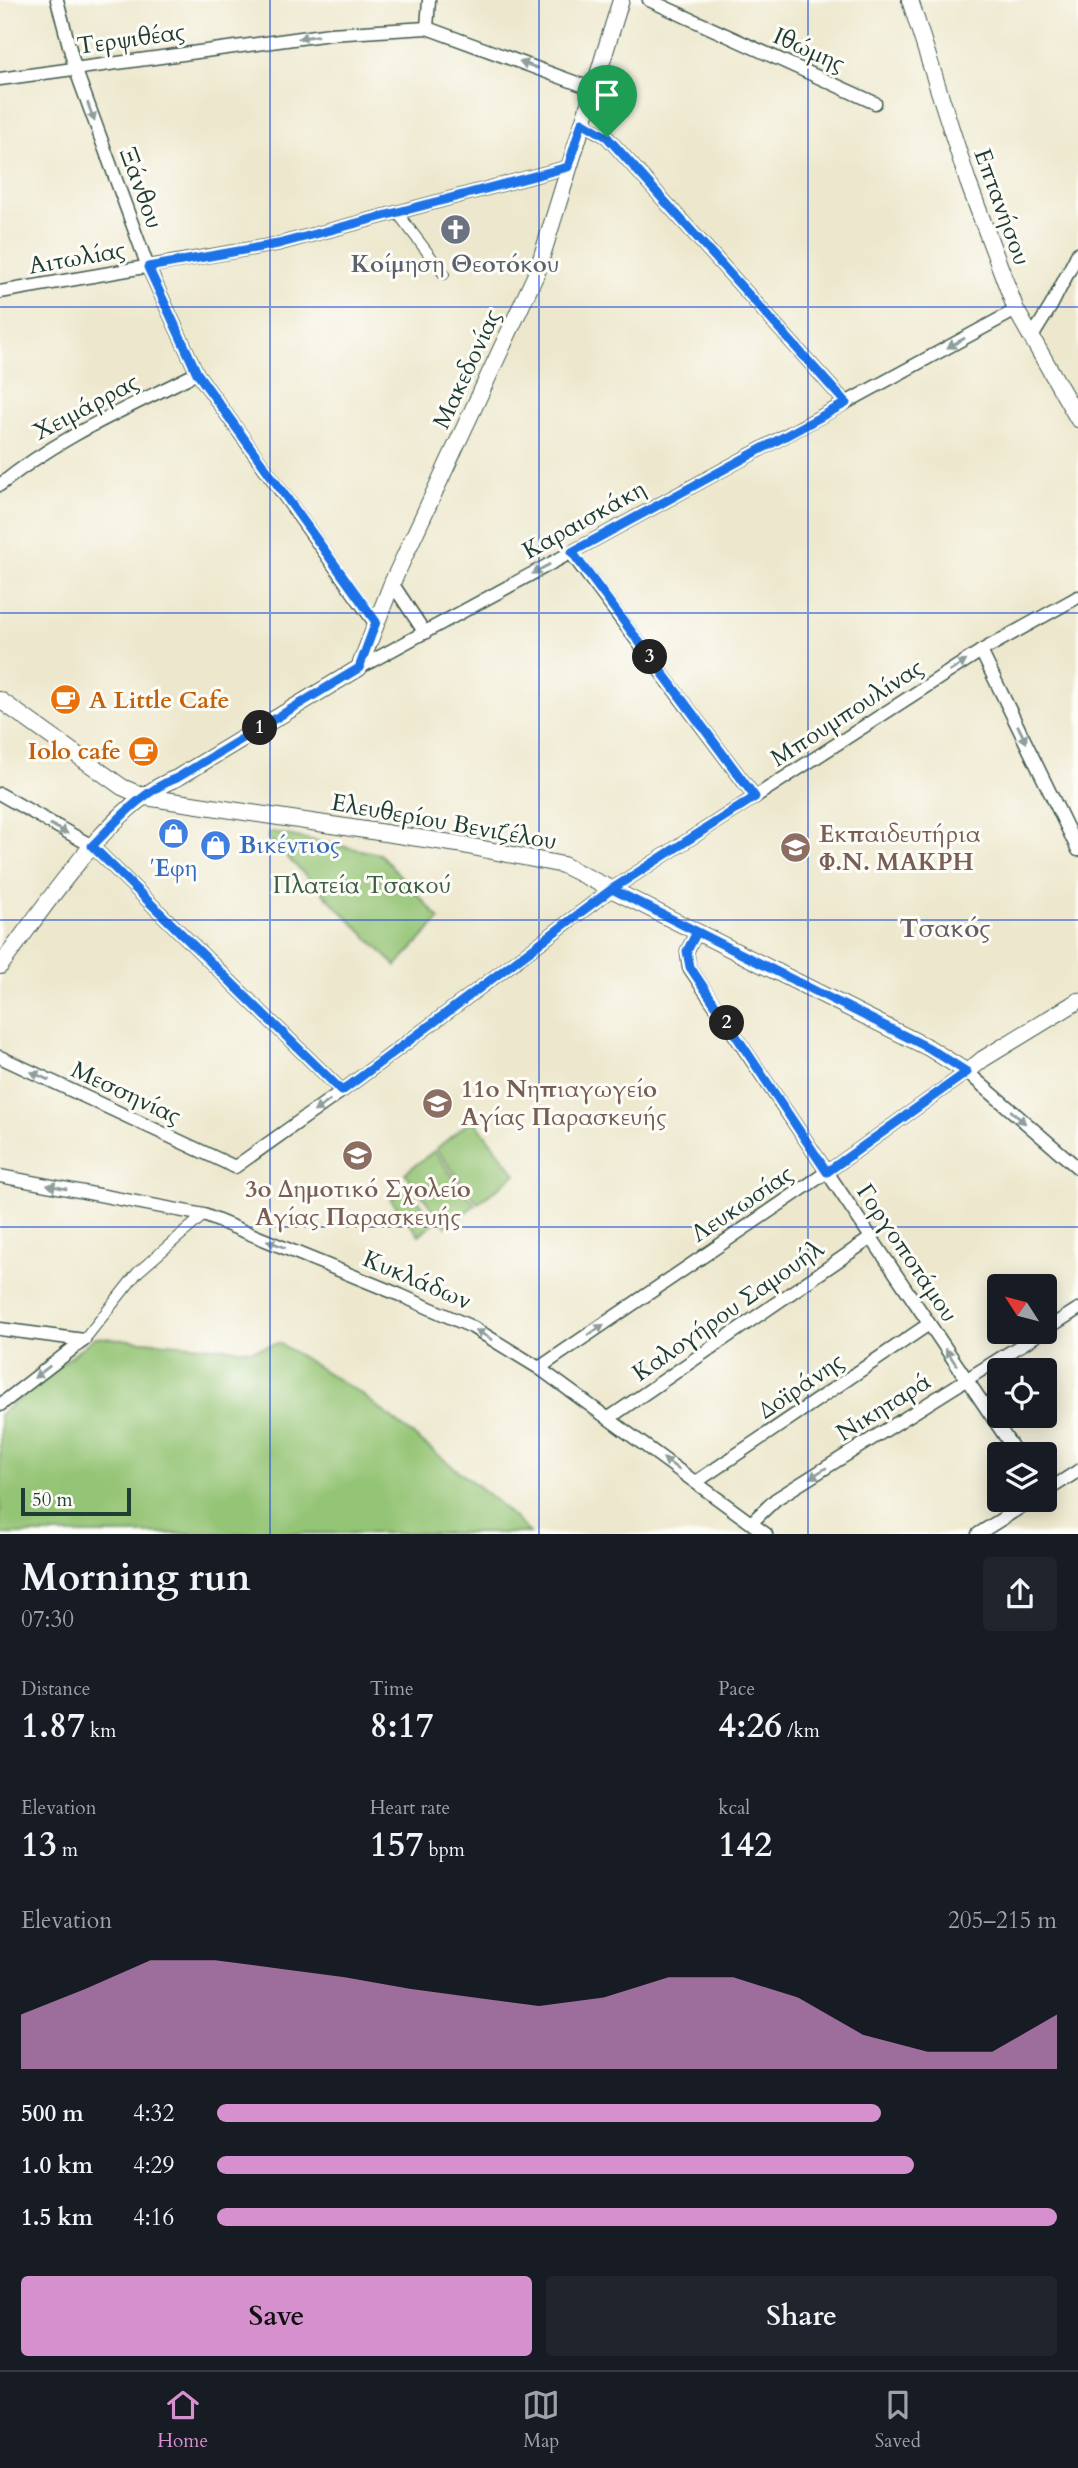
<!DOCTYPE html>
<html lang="en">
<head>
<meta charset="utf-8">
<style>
  body { margin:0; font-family:Cardo,serif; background:#20242c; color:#f1f3f6; height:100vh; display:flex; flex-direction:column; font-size:26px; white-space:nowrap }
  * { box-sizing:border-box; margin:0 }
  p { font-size:23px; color:#9ea1a6 }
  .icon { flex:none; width:38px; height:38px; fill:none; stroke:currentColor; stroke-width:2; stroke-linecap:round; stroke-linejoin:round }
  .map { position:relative; height:1534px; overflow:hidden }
  .side { display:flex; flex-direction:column; background:#171b24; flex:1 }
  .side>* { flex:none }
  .needle { width:46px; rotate:306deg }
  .controls { position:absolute; left:987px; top:1274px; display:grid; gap:14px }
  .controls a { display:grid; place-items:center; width:70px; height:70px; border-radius:7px; background:#171b24; box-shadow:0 4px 18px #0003; font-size:35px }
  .scale { position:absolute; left:21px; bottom:18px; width:110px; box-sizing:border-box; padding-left:7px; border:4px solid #1f3d34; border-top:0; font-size:19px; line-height:24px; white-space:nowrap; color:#1f3d34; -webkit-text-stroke:5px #fdfcf7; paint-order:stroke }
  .pin { position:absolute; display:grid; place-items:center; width:60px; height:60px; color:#fff; margin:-72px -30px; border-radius:50% 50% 50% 0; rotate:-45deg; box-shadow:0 0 7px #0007 }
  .pin .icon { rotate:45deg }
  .km { position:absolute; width:35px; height:35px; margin:-18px; border-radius:50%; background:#222; color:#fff; font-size:19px; line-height:35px; text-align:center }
  .round { display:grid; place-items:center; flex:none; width:74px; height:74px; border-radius:7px; background:#20242c }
  .overview { display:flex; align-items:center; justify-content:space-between; height:119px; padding:0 21px }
  h1 { font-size:38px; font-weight:600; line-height:52px }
  .metrics { display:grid; grid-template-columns:repeat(3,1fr); gap:10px; height:119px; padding:7px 21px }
  .metrics div { display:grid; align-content:center }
  .metrics b { font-size:35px; font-weight:600 }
  .metrics small { font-size:19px; font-weight:400 }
  .metrics p { font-size:19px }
  .chart { height:196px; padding:14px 21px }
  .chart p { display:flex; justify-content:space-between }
  .chart svg { width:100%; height:126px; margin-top:7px; fill:#d690ce; opacity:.7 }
  .cta { display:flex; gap:14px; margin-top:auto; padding:14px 21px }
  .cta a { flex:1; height:80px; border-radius:7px; background:#d690ce; color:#111; font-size:28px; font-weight:600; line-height:80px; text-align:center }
  .cta a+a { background:#20242c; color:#f1f3f6 }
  ul { padding:0 21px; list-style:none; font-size:23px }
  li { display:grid; grid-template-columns:112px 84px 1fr; align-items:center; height:52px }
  li i { height:18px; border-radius:9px; background:#d690ce }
  .menu { display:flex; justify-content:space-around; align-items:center; height:98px; border-top:2px solid #363941; background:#171b24; font-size:19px; color:#9ea1a6 }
  .menu a { display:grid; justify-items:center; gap:4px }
  .menu .on { color:#d690ce }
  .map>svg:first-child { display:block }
  .green { fill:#94c474; stroke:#5a8054; stroke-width:2 }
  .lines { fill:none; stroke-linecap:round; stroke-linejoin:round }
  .pedestrian-casing { stroke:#3e574b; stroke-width:12 }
  .minor-casing { stroke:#3e574b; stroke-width:15 }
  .tertiary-casing { stroke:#3e574b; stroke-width:18 }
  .pedestrian { stroke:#fff; stroke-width:10 }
  .minor { stroke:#fff; stroke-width:12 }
  .tertiary { stroke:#fff; stroke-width:16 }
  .oneway { fill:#8f9e9a }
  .route-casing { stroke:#fff; stroke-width:14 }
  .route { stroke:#1a73e8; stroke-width:9 }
  .grid { fill:none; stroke:#1d4ed8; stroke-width:2; stroke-opacity:0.55 }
  .labels { text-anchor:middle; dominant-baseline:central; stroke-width:6; stroke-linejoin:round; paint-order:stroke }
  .street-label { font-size:24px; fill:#1f3d34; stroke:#fdfcf7 }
  .worship-label { font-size:24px; font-weight:bold; fill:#5b616d; stroke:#fdfcf7 }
  .food-label { font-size:24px; font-weight:bold; fill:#c56008; stroke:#fdfcf7; text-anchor:start }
  .education-label { font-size:24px; font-weight:bold; fill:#785e54; stroke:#fdfcf7; text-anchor:start }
  .shop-label { font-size:24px; font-weight:bold; fill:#366cbe; stroke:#fdfcf7; text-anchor:start }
  .park-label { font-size:24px; fill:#3c5f44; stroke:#fdfcf7 }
  .neighbourhood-label { font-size:26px; font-weight:bold; fill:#655c62; stroke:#fdfcf7 }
</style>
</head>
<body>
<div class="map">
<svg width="1078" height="1534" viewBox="0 0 1078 1534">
  <rect width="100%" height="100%" fill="#fdfcf7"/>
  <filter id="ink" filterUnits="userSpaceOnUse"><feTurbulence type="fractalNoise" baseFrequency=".0143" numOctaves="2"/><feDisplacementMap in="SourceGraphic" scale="14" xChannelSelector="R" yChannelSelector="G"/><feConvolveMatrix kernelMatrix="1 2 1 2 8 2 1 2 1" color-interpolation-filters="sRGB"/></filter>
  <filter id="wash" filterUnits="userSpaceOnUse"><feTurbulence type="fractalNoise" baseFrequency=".00686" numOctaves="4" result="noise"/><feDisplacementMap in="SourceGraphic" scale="28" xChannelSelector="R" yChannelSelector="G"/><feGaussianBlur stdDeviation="1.57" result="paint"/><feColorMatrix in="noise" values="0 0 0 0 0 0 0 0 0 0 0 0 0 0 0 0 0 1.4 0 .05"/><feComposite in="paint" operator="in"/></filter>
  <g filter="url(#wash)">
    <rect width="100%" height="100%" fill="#ede8cd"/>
    <!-- green -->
    <g class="green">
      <path d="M272 832 380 854 440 919 396 966 268 838V834Z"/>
      <path d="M473 1119 516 1174 478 1203 436 1149Z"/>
      <path d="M434 1151 475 1205 446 1227 405 1173Z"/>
      <path d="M408 1187 435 1222 419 1235 391 1200Z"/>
      <path d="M95 1337 251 1350 279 1343 361 1394 494 1499 530 1533 0 1534V1414Z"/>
    </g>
  </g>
  <g filter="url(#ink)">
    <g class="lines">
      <defs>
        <g id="pedestrian">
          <path d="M396 211 444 274"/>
          <path d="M84 1340 138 1272 204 1215"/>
        </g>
        <g id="minor">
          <path d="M57 0 75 68 148 267 197 373 375 623"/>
          <path d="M649 0 875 103"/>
          <path d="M427 28 429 0"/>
          <path d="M0 79 330 34 427 28 593 89"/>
          <path d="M582 123 607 137 846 403"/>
          <path d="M0 292 278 244 568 167"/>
          <path d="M1032 337 1051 306 1078 253"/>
          <path d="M0 485C58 437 130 407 197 373"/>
          <path d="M571 553 755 797"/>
          <path d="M392 583 425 633"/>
          <path d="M981 651 1078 850"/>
          <path d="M359 668 1016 310"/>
          <path d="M0 794 92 846 342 1091"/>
          <path d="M697 932 687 951 689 967 1017 1454"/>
          <path d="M0 1057 235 1167 342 1091 612 889 981 651 1078 597"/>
          <path d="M0 1176 204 1215 400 1295 472 1327 539 1368 766 1534"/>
          <path d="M0 1329 84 1340"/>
          <path d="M1045 1330 1078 1309"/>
          <path d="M539 1368 827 1172 967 1072 1078 1168"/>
          <path d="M0 1405 84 1340"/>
          <path d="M609 1418 871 1238"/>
          <path d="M696 1482 929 1324"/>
          <path d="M1045 1492 1078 1471"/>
          <path d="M752 1522 776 1499 1042 1332"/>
          <path d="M978 1534 1032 1500"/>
        </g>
        <g id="tertiary">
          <path d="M910 0 968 182 1016 310 1078 419"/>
          <path d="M0 700 122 787 145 797 458 844 563 865 929 1048 967 1072 983 1059 1078 1001"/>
          <path d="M0 966C42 911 112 801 177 778L359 668 392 583 537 272 621 0"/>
        </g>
      </defs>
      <!-- pedestrian casing -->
      <use href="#pedestrian" class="pedestrian-casing"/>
      <!-- minor casing -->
      <use href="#minor" class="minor-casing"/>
      <!-- tertiary casing -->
      <use href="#tertiary" class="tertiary-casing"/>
      <!-- pedestrian -->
      <use href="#pedestrian" class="pedestrian"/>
      <!-- minor -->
      <use href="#minor" class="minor"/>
      <!-- tertiary -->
      <use href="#tertiary" class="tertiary"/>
    </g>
    <!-- one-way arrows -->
    <defs><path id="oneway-solid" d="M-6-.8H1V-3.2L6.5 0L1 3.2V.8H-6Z" transform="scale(1.75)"/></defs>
    <g class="oneway">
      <use href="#oneway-solid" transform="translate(308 37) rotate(172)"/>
      <use href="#oneway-solid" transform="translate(529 65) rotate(-160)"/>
      <use href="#oneway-solid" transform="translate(91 112) rotate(70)"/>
      <use href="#oneway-solid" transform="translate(956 343) rotate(151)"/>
      <use href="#oneway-solid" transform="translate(541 569) rotate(151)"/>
      <use href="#oneway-solid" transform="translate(958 666) rotate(-33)"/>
      <use href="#oneway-solid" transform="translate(1022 734) rotate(64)"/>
      <use href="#oneway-solid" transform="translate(59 829) rotate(28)"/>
      <use href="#oneway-solid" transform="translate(40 1076) rotate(-155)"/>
      <use href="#oneway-solid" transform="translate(322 1106) rotate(145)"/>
      <use href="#oneway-solid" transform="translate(1018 1117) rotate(42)"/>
      <use href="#oneway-solid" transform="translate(57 1187) rotate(-169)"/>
      <use href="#oneway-solid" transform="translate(276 1244) rotate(-158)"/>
      <use href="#oneway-solid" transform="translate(596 1330) rotate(-34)"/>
      <use href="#oneway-solid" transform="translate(484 1335) rotate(-149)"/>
      <use href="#oneway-solid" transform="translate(951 1357) rotate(-124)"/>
      <use href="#oneway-solid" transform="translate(42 1372) rotate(142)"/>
      <use href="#oneway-solid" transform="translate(671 1464) rotate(-144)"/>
      <use href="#oneway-solid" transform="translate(818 1473) rotate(148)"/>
    </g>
  </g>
  <g class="lines" filter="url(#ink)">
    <defs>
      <path id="route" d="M607 137 582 122 568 167 278 244 148 267 197 373 376 622 359 668 177 778C143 790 117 821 92 846L342 1091 612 889 697 932 687 951 690 967 827 1172 967 1072 929 1048 612 889 755 797 572 552 846 403 607 137"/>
    </defs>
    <!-- route casing -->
    <use href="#route" class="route-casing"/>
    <!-- route -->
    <use href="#route" class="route"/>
  </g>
  <!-- grid -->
  <path class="grid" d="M270 0V1534M539 0V1534M808 0V1534M0 307H1078M0 613H1078M0 920H1078M0 1227H1078"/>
  <!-- icons -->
  <defs>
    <symbol id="church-disc" viewBox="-11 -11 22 22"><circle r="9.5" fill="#6b7280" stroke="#fdfcf7"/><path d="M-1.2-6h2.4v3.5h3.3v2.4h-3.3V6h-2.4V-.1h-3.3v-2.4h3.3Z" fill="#fff"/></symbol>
    <symbol id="cafe-disc" viewBox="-11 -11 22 22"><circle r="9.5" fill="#e8710a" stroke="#fdfcf7"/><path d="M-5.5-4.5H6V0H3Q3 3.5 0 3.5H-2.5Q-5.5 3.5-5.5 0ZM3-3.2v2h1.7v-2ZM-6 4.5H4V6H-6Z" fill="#fff"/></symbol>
    <symbol id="shop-disc" viewBox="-11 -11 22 22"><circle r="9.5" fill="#3f7fe0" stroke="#fdfcf7"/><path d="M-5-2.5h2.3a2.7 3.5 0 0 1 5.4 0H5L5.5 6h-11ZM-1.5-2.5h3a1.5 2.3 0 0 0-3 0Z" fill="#fff"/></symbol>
    <symbol id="school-disc" viewBox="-11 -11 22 22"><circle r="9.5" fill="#8d6e63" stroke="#fdfcf7"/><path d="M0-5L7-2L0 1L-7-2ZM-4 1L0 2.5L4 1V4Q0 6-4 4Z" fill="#fff"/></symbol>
  </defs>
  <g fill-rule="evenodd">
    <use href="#church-disc" x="438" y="212" width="35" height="35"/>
    <use href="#cafe-disc" x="48" y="682" width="35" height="35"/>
    <use href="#cafe-disc" x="126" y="734" width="35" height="35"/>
    <use href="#shop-disc" x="156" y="816" width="35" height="35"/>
    <use href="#shop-disc" x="198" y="828" width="35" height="35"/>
    <use href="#school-disc" x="778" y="830" width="35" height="35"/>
    <use href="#school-disc" x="420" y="1086" width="35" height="35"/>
    <use href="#school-disc" x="340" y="1138" width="35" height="35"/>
  </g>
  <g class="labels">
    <!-- street labels -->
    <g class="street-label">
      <text transform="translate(131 39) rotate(-8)">Τερψιθέας</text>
      <text transform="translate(809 50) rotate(24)">Ιθώμης</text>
      <text transform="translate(141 188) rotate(70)">Ξάνθου</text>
      <text transform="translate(1002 207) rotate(70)">Επτανήσου</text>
      <text transform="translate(77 258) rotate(-10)">Αιτωλίας</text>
      <text transform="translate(467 369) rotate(-65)">Μακεδονίας</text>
      <text transform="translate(86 407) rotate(-28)">Χειμάρρας</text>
      <text transform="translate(584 520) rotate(-29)">Καραισκάκη</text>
      <text transform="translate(847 713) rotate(-33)">Μπουμπουλίνας</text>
      <text transform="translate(444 822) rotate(10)">Ελευθερίου Βενιζέλου</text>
      <text transform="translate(126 1093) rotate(25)">Μεσσηνίας</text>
      <text transform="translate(742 1204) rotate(-34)">Λευκωσίας</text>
      <text transform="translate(907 1253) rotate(56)">Γοργοποτάμου</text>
      <text transform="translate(417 1280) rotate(23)">Κυκλάδων</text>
      <text transform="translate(728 1311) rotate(-35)">Καλογήρου Σαμουήλ</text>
      <text transform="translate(801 1386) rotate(-34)">Δοϊράνης</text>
      <text transform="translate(884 1407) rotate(-32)">Νικηταρά</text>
    </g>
    <!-- worship labels -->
    <g class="worship-label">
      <text x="455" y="264">Κοίμηση Θεοτόκου</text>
    </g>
    <!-- food labels -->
    <g class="food-label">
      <text x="89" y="700">A Little Cafe</text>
      <text x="121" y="751" text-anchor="end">Iolo cafe</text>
    </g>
    <!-- education labels -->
    <g class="education-label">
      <text x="819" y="834">Εκπαιδευτήρια<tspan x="819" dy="28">Φ.Ν. ΜΑΚΡΗ</tspan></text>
      <text x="461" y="1089">11ο Νηπιαγωγείο<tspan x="461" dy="28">Αγίας Παρασκευής</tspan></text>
      <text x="358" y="1189" text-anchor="middle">3ο Δημοτικό Σχολείο<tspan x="358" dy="28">Αγίας Παρασκευής</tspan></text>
    </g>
    <!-- shop labels -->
    <g class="shop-label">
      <text x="239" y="845">Βικέντιος</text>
      <text x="174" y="868" text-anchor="middle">Έφη</text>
    </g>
    <!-- park labels -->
    <g class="park-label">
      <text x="362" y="885">Πλατεία Τσακού</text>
    </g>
    <!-- neighbourhood labels -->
    <g class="neighbourhood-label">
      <text x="945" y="928">Τσακός</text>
    </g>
  </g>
</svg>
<div class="controls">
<a><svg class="needle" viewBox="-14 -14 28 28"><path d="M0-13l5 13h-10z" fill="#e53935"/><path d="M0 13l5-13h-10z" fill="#9ea1a6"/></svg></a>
<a><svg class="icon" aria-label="locate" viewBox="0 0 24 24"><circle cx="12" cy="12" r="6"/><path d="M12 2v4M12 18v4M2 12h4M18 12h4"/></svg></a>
<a><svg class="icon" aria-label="layers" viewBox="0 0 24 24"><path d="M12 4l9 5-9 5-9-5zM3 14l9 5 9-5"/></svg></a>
</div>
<div class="scale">50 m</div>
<div class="pin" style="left:607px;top:137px;background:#1e9e55"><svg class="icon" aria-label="arrive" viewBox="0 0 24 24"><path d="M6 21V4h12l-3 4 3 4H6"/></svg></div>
<b class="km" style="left:260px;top:728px">1</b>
<b class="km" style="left:727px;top:1023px">2</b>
<b class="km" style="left:650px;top:657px">3</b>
</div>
<section class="side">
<div class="overview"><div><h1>Morning run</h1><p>07:30</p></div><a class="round"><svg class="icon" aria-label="share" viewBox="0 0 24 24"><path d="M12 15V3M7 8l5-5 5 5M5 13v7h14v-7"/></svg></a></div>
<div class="metrics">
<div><p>Distance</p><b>1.87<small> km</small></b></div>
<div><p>Time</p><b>8:17</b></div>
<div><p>Pace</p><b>4:26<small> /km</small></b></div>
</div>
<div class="metrics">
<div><p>Elevation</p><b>13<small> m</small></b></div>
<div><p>Heart rate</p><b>157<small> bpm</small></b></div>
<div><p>kcal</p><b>142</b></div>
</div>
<div class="chart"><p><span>Elevation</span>205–215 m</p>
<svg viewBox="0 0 160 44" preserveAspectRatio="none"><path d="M0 44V25L10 16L20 6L30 6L40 9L50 12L60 16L70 19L80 22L90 19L100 12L110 12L120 19L130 32L140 38L150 38L160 25V44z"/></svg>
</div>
<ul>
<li><b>500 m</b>4:32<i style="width:79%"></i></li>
<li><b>1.0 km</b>4:29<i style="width:83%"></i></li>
<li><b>1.5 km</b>4:16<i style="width:100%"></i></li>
</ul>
<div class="cta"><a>Save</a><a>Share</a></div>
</section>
<nav class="menu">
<a class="on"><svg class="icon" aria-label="home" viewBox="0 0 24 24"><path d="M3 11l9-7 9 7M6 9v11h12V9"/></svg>Home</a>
<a><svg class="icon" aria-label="map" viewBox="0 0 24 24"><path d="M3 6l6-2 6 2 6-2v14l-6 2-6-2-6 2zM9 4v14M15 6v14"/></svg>Map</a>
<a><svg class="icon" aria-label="saved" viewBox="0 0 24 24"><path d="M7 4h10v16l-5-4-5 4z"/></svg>Saved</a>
</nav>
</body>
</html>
